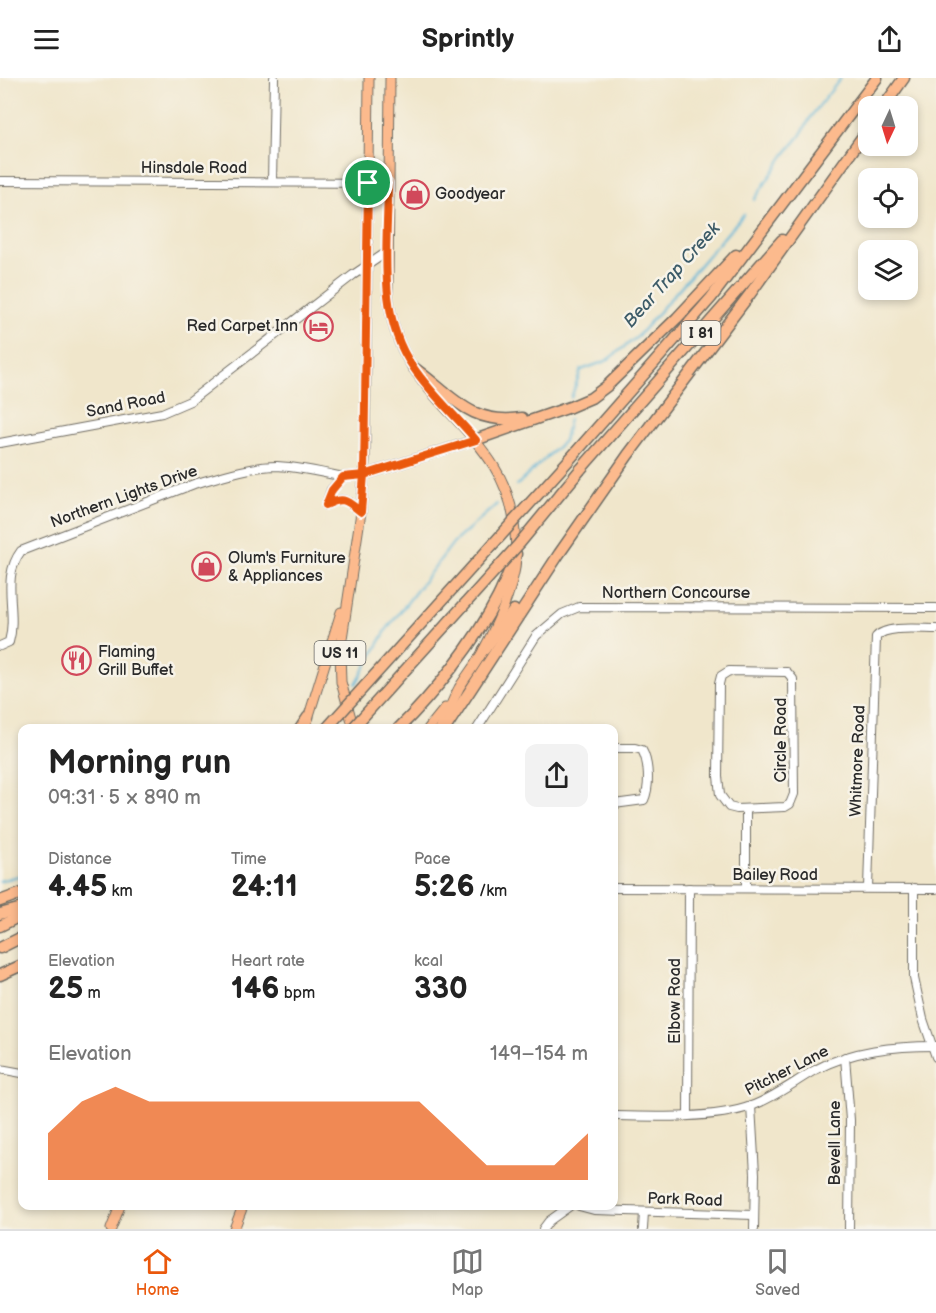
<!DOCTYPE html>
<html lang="en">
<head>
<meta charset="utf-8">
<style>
  body { margin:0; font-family:"Balsamiq Sans",sans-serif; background:#f2f2f2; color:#222; height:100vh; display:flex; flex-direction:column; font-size:22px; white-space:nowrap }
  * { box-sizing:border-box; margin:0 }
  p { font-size:20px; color:#767676 }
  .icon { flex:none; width:33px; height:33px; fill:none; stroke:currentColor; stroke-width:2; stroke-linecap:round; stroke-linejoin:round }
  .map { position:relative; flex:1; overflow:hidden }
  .details { position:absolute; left:18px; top:646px; width:600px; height:486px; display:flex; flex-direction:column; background:#fff; border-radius:12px; box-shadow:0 3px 9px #0003 }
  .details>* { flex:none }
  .needle { width:39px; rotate:184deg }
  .buttons { position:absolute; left:858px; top:18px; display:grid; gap:12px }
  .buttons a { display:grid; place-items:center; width:60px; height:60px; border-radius:12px; background:#fff; box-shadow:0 3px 9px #0003; font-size:30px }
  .pin { position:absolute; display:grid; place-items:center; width:51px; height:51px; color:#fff; margin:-26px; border:3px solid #fff; border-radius:50%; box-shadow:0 2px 6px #0007 }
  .round { display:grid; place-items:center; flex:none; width:63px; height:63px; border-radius:12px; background:#f2f2f2 }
  .headline { display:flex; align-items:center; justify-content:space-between; height:102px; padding:0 30px }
  h1 { font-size:33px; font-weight:700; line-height:45px }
  .metrics { display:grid; grid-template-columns:repeat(3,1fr); gap:9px; height:102px; padding:6px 30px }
  .metrics div { display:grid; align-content:center }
  .metrics b { font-size:30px; font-weight:700 }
  .metrics small { font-size:16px; font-weight:400 }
  .metrics p { font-size:16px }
  .chart { height:168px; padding:12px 30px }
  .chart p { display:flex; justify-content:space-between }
  .chart svg { width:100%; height:108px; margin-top:6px; fill:#ea580c; opacity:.7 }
  header { display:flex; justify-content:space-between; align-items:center; height:78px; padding:0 30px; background:#fff; font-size:27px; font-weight:700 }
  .tabs { display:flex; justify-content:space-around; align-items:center; height:84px; border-top:2px solid #e0e0e0; background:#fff; font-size:16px; color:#767676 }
  .tabs a { display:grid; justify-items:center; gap:3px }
  .tabs .on { color:#ea580c }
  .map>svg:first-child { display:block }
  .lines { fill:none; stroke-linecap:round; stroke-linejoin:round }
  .stream { stroke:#5bb5d9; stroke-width:2 }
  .minor-casing { stroke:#706c63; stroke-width:10 }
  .major-casing { stroke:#706c63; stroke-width:11 }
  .highway-casing { stroke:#706c63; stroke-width:13 }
  .minor { stroke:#fff; stroke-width:8 }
  .major { stroke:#fcba8d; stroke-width:9 }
  .highway { stroke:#fcba8d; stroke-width:10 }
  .highway-bridge-casing { stroke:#706c63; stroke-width:13; stroke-linecap:butt }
  .highway-bridge { stroke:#fcba8d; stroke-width:10 }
  .route-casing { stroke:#fff; stroke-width:12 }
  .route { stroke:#ea580c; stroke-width:8 }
  .labels { text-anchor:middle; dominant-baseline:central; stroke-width:5; stroke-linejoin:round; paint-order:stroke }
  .shield { fill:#f7f3e8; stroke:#686764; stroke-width:1.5 }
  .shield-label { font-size:15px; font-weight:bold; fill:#2b2b2b }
  .street-label { font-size:16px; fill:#2b2b2b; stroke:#f7f3e8 }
  .poi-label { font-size:16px; fill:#2b2b2b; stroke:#f7f3e8; text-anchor:start }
  .water-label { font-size:18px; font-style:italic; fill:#3c5b68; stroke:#f7f3e8 }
</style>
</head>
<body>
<header><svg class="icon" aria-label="menu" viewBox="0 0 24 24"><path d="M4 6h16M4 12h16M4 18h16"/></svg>Sprintly<svg class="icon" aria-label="share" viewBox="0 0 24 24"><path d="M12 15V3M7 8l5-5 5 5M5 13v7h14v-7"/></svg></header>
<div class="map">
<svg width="936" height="1151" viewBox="0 0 936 1151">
  <rect width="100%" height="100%" fill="#f7f3e8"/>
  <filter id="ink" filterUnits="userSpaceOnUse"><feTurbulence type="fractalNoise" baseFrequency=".0167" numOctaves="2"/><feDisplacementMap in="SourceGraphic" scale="12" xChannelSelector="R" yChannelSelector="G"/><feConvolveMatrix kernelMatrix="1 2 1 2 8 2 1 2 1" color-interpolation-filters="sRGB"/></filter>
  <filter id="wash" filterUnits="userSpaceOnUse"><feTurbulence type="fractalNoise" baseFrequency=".008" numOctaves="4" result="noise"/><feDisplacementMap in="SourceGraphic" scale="24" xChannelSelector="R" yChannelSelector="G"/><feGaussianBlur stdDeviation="1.35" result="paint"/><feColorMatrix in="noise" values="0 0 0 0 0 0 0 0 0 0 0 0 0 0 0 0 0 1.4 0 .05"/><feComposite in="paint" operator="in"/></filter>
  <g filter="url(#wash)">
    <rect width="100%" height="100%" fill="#f0e6cb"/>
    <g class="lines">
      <!-- stream -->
      <g class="stream">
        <path d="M754 122 785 76 800 58 812 37 841 0"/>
        <path d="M571 320 581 292 606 283 637 259 744 136"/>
        <path d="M517 407 564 363 569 341"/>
        <path d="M356 606 387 551 453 465 497 426"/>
        <path d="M0 803 22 797"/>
      </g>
    </g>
  </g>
  <g filter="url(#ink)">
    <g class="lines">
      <defs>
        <g id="minor">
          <path d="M0 103 388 105"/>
          <path d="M272 104 274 0"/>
          <path d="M0 365 162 335 190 323 353 197 387 174"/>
          <path d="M326 427 331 412 343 399 364 397"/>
          <path d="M326 427C344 417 346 422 361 434"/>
          <path d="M0 568 9 564C18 533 0 501 21 473L194 406C218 399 251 388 277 388 299 389 321 394 343 399"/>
          <path d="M729 593 787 594 793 601 794 716 790 726 785 729 737 731 729 729 720 717 718 698 719 606 721 598Z"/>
          <path d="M477 651 536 558 562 536 579 529 936 530"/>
          <path d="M614 670H635L642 672C649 684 650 709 644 722L614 726"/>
          <path d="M614 810 936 811"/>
          <path d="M746 810V731"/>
          <path d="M868 810 876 559C885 547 921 551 936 551"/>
          <path d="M914 810V900L923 941 936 979"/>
          <path d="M845 979 850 1042 849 1151"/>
          <path d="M0 991 22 995"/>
          <path d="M751 1028 755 1096 754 1151"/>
          <path d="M688 1037 689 810"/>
          <path d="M614 1038C652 1039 716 1041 751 1028 774 1020 794 1004 815 992 852 972 895 968 936 968"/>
          <path d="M579 1128 594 1132 754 1137"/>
          <path d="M543 1151 549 1143 570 1128"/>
          <path d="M643 1151 644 1134"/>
        </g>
        <g id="major">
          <path d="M390 0 388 215C390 237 396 261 407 280 444 343 510 373 515 454 516 468 517 482 514 495 509 521 496 548 484 571 477 585 467 597 459 610 452 623 447 637 440 651"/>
          <path d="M364 397 475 362"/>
          <path d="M307 644 341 534"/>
          <path d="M354 651 341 604 340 574 361 434 365 381 369 0"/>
          <path d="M428 651 445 630"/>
          <path d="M111 1151 120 1128"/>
          <path d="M234 1151 243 1128"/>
        </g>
        <g id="highway">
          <path d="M884 28 904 0"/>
          <path d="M413 289C451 316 469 348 522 340"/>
          <path d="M475 362 570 329 591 320 607 308 677 240 736 177"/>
          <path d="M569 382 711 220 877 0"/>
          <path d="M580 392 782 162"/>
          <path d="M484 572 514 532"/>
          <path d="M300 651 308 639"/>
          <path d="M398 651C434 616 475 564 498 519 505 505 510 490 516 476"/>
          <path d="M445 651 559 476 628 377 750 216 868 51"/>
          <path d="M0 823 22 815"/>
          <path d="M0 836 22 830"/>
          <path d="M0 848 22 837"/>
          <path d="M0 870 22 859"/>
          <path d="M0 897 22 887"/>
        </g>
      </defs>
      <!-- minor casing -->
      <use href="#minor" class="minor-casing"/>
      <!-- major casing -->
      <use href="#major" class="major-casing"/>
      <!-- highway casing -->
      <use href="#highway" class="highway-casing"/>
      <!-- minor -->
      <use href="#minor" class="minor"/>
      <!-- major -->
      <use href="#major" class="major"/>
      <!-- highway -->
      <use href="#highway" class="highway"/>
      <defs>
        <g id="highway-bridge">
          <path d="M326 651 569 382"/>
          <path d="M352 651 519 466 580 392"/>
        </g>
      </defs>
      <!-- highway-bridge casing -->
      <use href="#highway-bridge" class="highway-bridge-casing"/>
      <!-- highway-bridge -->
      <use href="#highway-bridge" class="highway-bridge"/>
    </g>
  </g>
  <g class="lines" filter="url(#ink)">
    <defs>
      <path id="route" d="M368 105 364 397 343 399 332 412 326 427C344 418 346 422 361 434L364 397 476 362C455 337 431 316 413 289 376 237 388 165 388 105H368"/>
    </defs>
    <!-- route casing -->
    <use href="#route" class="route-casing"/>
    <!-- route -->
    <use href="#route" class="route"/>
  </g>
  <!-- icons -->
  <defs>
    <symbol id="shop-ring" viewBox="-11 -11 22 22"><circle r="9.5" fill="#f7f3e8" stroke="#d1495b" stroke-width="1.5"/><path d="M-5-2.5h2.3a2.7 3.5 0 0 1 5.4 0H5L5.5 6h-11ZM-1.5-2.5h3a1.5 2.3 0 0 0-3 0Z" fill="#d1495b"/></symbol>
    <symbol id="hotel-ring" viewBox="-11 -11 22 22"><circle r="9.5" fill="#f7f3e8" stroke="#d1495b" stroke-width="1.5"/><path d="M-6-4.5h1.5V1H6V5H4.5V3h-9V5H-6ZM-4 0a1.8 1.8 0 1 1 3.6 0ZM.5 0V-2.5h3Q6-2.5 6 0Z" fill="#d1495b"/></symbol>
    <symbol id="restaurant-ring" viewBox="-11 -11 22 22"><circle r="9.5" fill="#f7f3e8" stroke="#d1495b" stroke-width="1.5"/><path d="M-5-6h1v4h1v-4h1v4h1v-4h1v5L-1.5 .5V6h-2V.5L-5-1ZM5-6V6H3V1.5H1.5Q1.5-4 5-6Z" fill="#d1495b"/></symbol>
  </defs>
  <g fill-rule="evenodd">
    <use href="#shop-ring" x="398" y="100" width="33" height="33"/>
    <use href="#hotel-ring" x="302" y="232" width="33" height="33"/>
    <use href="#shop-ring" x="190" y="472" width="33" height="33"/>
    <use href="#restaurant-ring" x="60" y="566" width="33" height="33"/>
  </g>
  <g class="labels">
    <!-- shield labels -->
    <g class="shield">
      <rect x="681.5" y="243" width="39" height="24" rx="4.5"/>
      <rect x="314.5" y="563" width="51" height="24" rx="4.5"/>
    </g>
    <g class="shield-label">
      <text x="701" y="255">I 81</text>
      <text x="340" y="575">US 11</text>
    </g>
    <!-- street labels -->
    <g class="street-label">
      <text x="194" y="90">Hinsdale Road</text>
      <text transform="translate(126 327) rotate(-11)">Sand Road</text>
      <text transform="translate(124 419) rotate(-20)">Northern Lights Drive</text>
      <text x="676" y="515">Northern Concourse</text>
      <text transform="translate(781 662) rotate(-90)">Circle Road</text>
      <text transform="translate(858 683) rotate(-88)">Whitmore Road</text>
      <text x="775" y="797">Bailey Road</text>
      <text transform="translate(675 923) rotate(-90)">Elbow Road</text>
      <text transform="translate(787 993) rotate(-27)">Pitcher Lane</text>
      <text transform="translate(835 1065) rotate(-90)">Bevell Lane</text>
      <text transform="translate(685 1122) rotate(2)">Park Road</text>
    </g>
    <!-- poi labels -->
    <g class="poi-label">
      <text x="435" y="116">Goodyear</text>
      <text x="298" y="248" text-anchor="end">Red Carpet Inn</text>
      <text x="228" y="480">Olum's Furniture<tspan x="228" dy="18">&amp; Appliances</tspan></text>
      <text x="98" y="574">Flaming<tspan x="98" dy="18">Grill Buffet</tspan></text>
    </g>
    <!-- water labels -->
    <g class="water-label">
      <text transform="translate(672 197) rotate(-48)">Bear Trap Creek</text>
    </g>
  </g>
</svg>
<div class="buttons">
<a><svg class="needle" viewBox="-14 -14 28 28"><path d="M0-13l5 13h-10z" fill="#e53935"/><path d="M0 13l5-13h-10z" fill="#767676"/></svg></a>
<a><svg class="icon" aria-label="locate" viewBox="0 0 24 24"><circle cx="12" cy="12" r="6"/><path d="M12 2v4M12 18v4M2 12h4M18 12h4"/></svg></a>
<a><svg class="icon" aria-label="layers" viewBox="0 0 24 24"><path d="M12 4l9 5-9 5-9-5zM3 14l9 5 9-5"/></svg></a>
</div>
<div class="pin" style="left:368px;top:105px;background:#1e9e55"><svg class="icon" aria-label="arrive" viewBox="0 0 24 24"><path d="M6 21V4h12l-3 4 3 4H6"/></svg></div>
<section class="details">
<div class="headline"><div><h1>Morning run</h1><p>09:31 · 5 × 890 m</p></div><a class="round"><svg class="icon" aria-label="share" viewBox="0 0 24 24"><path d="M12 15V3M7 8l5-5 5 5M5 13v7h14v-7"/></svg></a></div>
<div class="metrics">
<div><p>Distance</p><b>4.45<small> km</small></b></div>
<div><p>Time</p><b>24:11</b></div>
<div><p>Pace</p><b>5:26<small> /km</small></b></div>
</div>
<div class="metrics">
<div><p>Elevation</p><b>25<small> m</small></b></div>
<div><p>Heart rate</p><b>146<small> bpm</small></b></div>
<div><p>kcal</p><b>330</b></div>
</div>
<div class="chart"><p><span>Elevation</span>149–154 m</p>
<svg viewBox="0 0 160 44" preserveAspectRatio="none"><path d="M0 44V25L10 12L20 6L30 12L40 12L50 12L60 12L70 12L80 12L90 12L100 12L110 12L120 25L130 38L140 38L150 38L160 25V44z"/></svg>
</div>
</section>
</div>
<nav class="tabs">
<a class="on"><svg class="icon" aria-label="home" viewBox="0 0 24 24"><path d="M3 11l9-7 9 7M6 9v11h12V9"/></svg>Home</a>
<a><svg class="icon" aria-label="map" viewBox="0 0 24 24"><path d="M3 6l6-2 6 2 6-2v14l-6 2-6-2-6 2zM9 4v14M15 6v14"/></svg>Map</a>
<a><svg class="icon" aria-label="saved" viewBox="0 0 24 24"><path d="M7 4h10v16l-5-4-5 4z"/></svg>Saved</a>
</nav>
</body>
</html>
